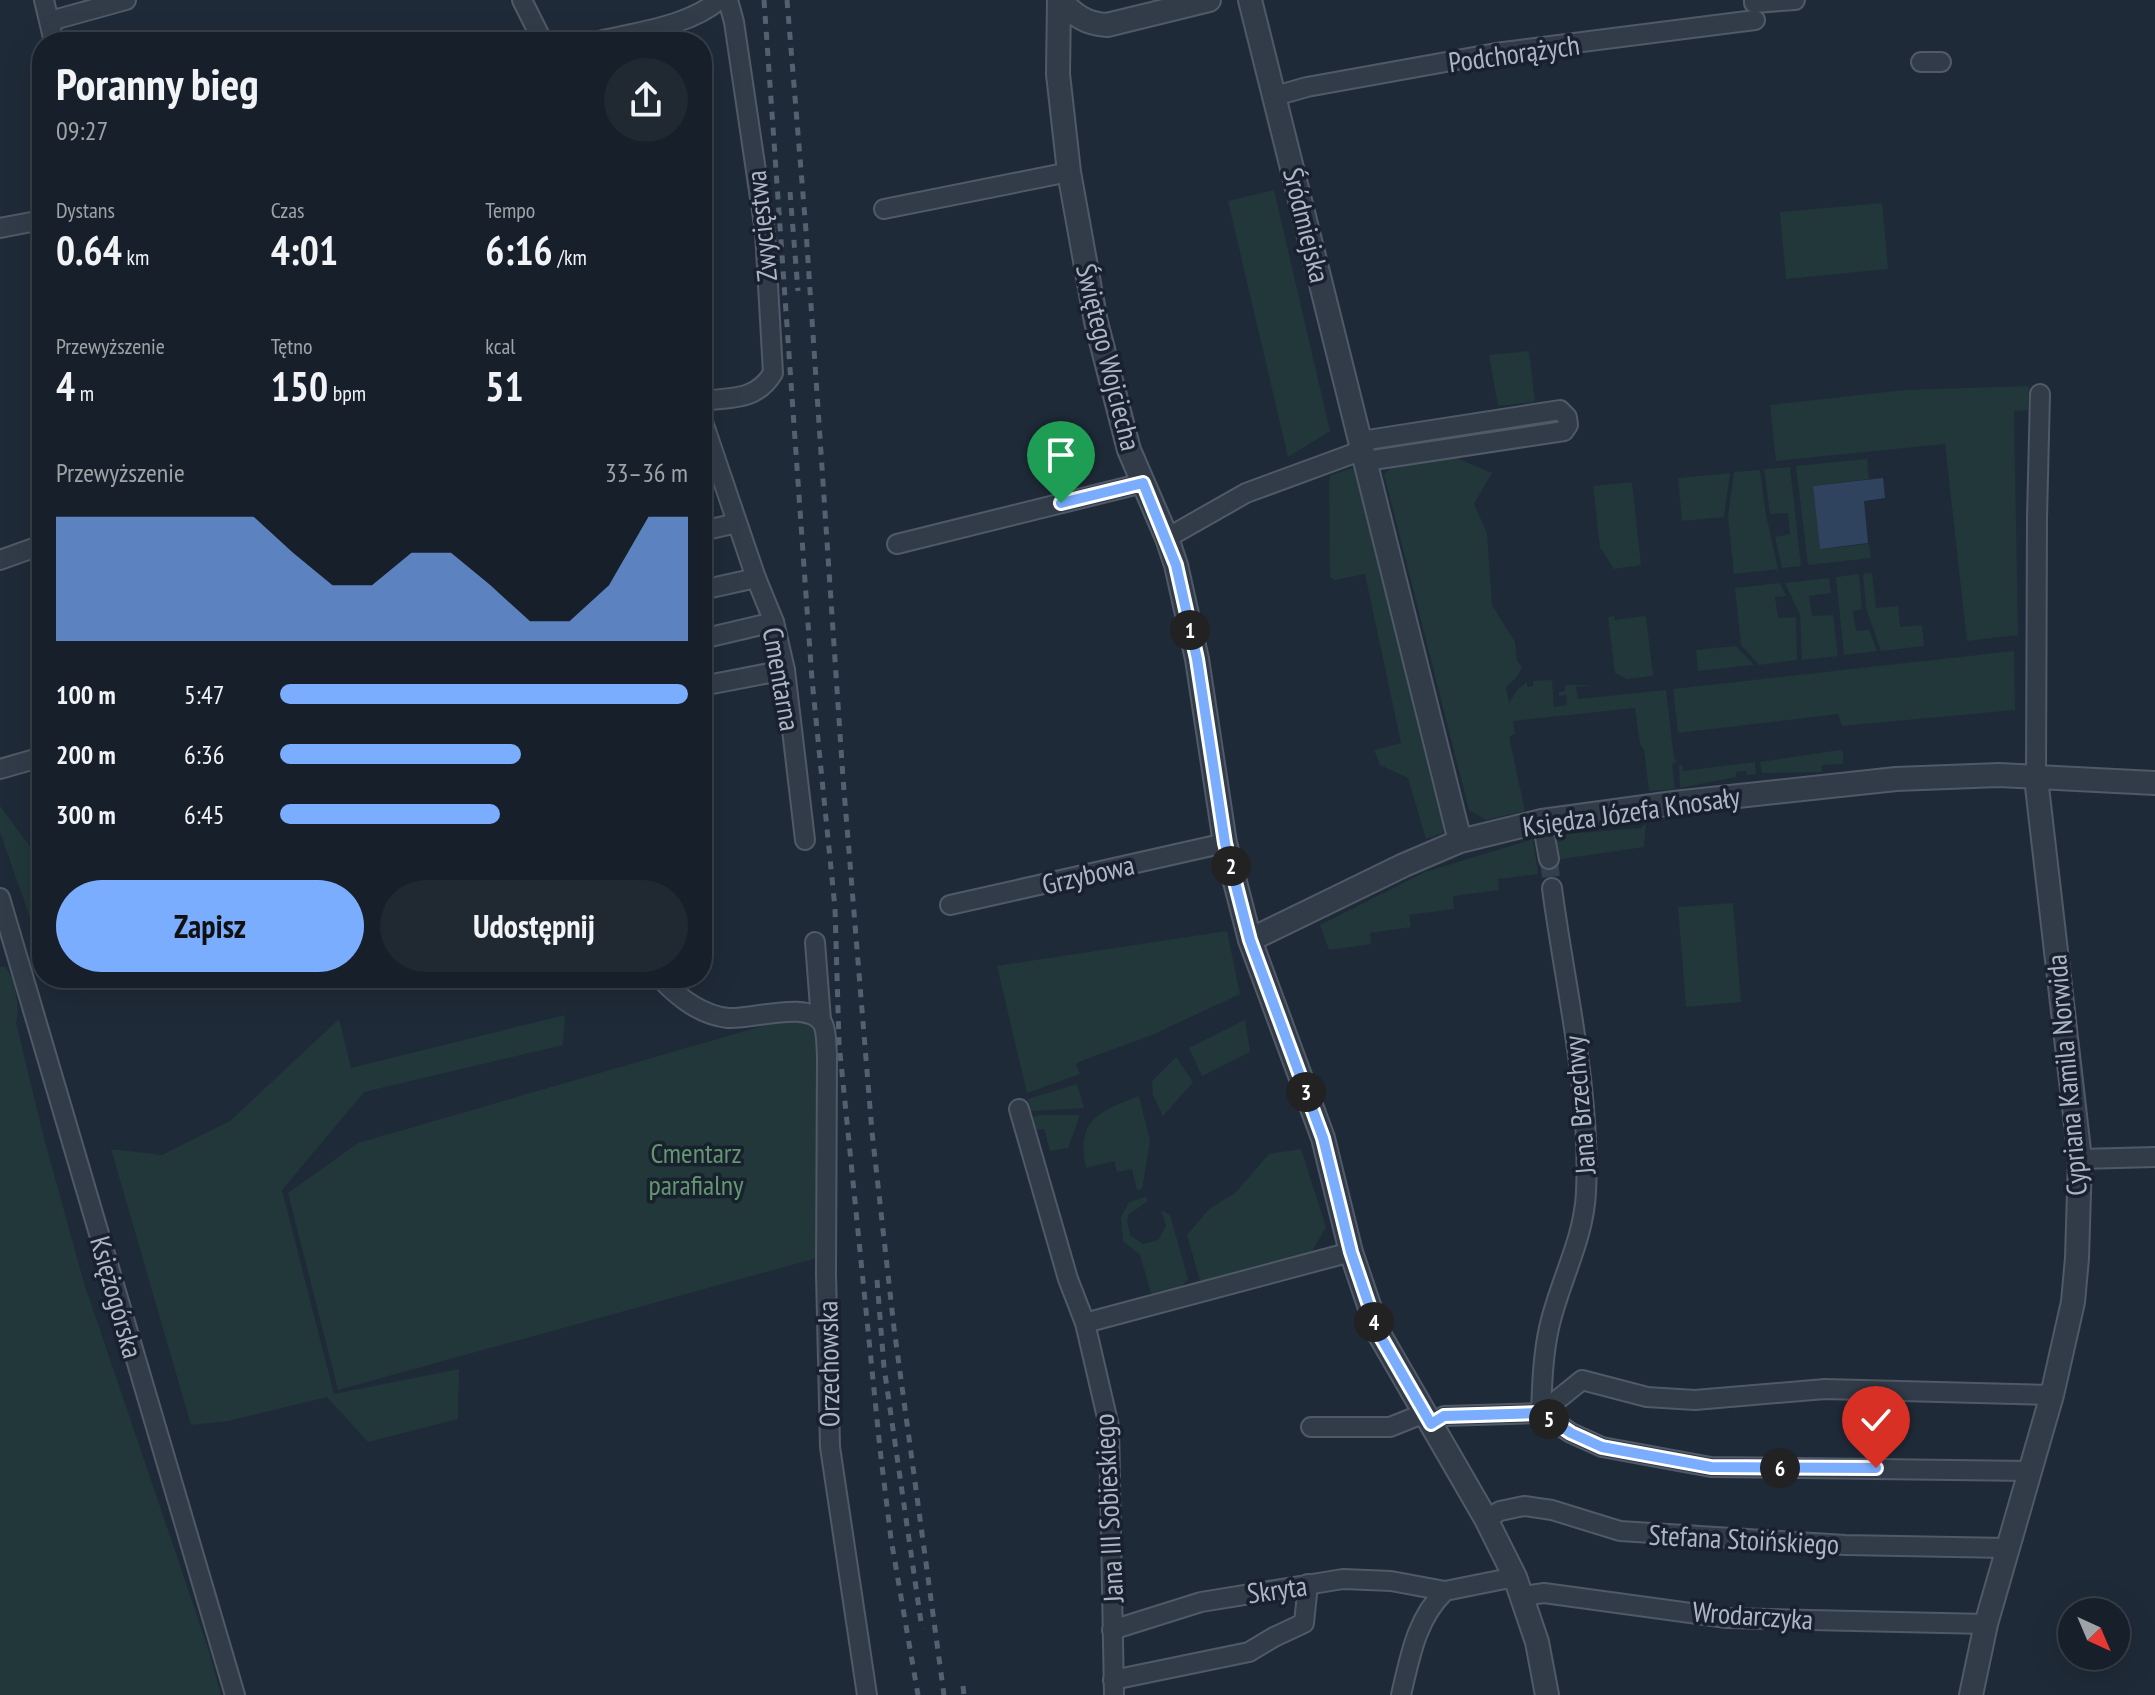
<!DOCTYPE html>
<html lang="pl">
<head>
<meta charset="utf-8">
<style>
  body { margin:0; font-family:"PT Sans Narrow",sans-serif; background:#202832; color:#f1f3f6; height:100vh; display:flex; flex-direction:column; font-size:30px; white-space:nowrap }
  * { box-sizing:border-box; margin:0 }
  p { font-size:26px; color:#9ea3a8 }
  .icon { flex:none; width:44px; height:44px; fill:none; stroke:currentColor; stroke-width:2; stroke-linecap:round; stroke-linejoin:round }
  .map { position:relative; flex:1; overflow:hidden }
  .panel { position:absolute; left:32px; top:32px; width:680px; height:956px; display:flex; flex-direction:column; background:#17202a; border-radius:32px; box-shadow:0 8px 32px #0002,0 0 0 2px #363e47 }
  .panel>* { flex:none }
  .needle { width:52px; rotate:136deg }
  .tools { position:absolute; left:2058px; top:1598px; display:grid; gap:16px }
  .tools a { display:grid; place-items:center; width:72px; height:72px; border-radius:50%; background:#17202a; box-shadow:0 8px 32px #0002,0 0 0 2px #363e47; font-size:40px }
  .pin { position:absolute; display:grid; place-items:center; width:68px; height:68px; color:#fff; margin:-82px -34px; border-radius:50% 50% 50% 0; rotate:-45deg; box-shadow:0 0 8px #0007 }
  .pin .icon { rotate:45deg }
  .km { position:absolute; width:40px; height:40px; margin:-20px; border-radius:50%; background:#222; color:#fff; font-size:22px; line-height:40px; text-align:center }
  .round { display:grid; place-items:center; flex:none; width:84px; height:84px; border-radius:42px; background:#202832 }
  .summary { display:flex; align-items:center; justify-content:space-between; height:136px; padding:0 24px }
  h1 { font-size:44px; font-weight:800; line-height:60px }
  .stats { display:grid; grid-template-columns:repeat(3,1fr); gap:12px; height:136px; padding:8px 24px }
  .stats div { display:grid; align-content:center }
  .stats b { font-size:40px; font-weight:800 }
  .stats small { font-size:22px; font-weight:400 }
  .stats p { font-size:22px }
  .chart { height:224px; padding:16px 24px }
  .chart p { display:flex; justify-content:space-between }
  .chart svg { width:100%; height:144px; margin-top:8px; fill:#7aadfe; opacity:.7 }
  .action { display:flex; gap:16px; margin-top:auto; padding:16px 24px }
  .action a { flex:1; height:92px; border-radius:48px; background:#7aadfe; color:#111; font-size:32px; font-weight:800; line-height:92px; text-align:center }
  .action a+a { background:#202832; color:#f1f3f6 }
  ul { padding:0 24px; list-style:none; font-size:26px }
  li { display:grid; grid-template-columns:128px 96px 1fr; align-items:center; height:60px }
  li i { height:20px; border-radius:10px; background:#7aadfe }
  .map>svg:first-child { display:block }
  .green { fill:#213739 }
  .water { fill:#2f435f }
  .lines { fill:none; stroke-linecap:round; stroke-linejoin:round }
  .minor-tunnel { stroke:#343f4d; stroke-width:18; stroke-dasharray:18 9; stroke-linecap:butt }
  .minor-casing { stroke:#505967; stroke-width:22 }
  .tertiary-casing { stroke:#505967; stroke-width:26 }
  .minor { stroke:#323c49; stroke-width:18 }
  .tertiary { stroke:#323c49; stroke-width:22 }
  .rail { stroke:#546070; stroke-width:5; stroke-dasharray:8 8; stroke-linecap:butt }
  .route-casing { stroke:#fff; stroke-width:16 }
  .route { stroke:#7aadfe; stroke-width:10 }
  .labels { text-anchor:middle; dominant-baseline:central; stroke-width:7; stroke-linejoin:round; paint-order:stroke }
  .street-label { font-size:28px; fill:#adb6c6; stroke:#18212d }
  .park-label { font-size:28px; fill:#63976f; stroke:#18212d }
</style>
</head>
<body>
<div class="map">
<svg width="2155" height="1695" viewBox="0 0 2155 1695">
  <rect width="100%" height="100%" fill="#1f2a38"/>
  <!-- green -->
  <g class="green">
    <path d="M1274 190 1330 431 1288 457 1228 201Z"/>
    <path d="M1882 203 1888 269 1786 279 1780 212Z"/>
    <path d="M1529 351 1535 402 1498 406 1489 355Z"/>
    <path d="M2029 386 2028 410 2014 411 2018 635 1967 641 1945 444 1776 461 1770 405 1904 390Z"/>
    <path d="M1454 457 1492 473 1474 504 1487 533 1492 605 1515 642 1517 661 1522 667 1516 678 1506 687 1509 703 1518 689 1527 682V687L1533 686V681L1552 680 1554 707 1567 705 1566 695 1559 696V692L1565 691V685H1594L1576 687 1578 699 1666 690 1674 759 1677 760 1672 765 1675 789 1649 791 1644 750 1640 744 1635 708 1513 721 1515 734 1509 737 1525 811 1486 820 1469 810 1384 474 1393 466Z"/>
    <path d="M1867 459 1869 479 1813 486 1820 549 1869 544 1871 558 1808 565 1796 466Z"/>
    <path d="M1790 467 1801 566 1782 568 1775 537 1790 534 1788 513 1770 514 1764 469Z"/>
    <path d="M1352 468 1361 470 1445 832 1426 839 1408 778 1380 765 1374 750 1401 743 1365 574 1335 580 1330 577 1329 480 1331 475Z"/>
    <path d="M1760 470 1766 515 1778 569 1734 574 1728 517 1734 472Z"/>
    <path d="M1730 473 1724 517 1682 521 1678 478Z"/>
    <path d="M1632 482 1641 565 1614 569 1600 547 1593 486Z"/>
    <path d="M1872 573 1876 608 1898 606 1900 627 1922 625 1924 646 1881 651 1866 608 1863 574Z"/>
    <path d="M1859 574 1862 609 1853 611 1856 631 1869 630 1877 651 1844 655 1836 577Z"/>
    <path d="M1829 578 1831 593 1809 596 1812 616 1833 615 1838 656 1802 660 1800 615 1785 583Z"/>
    <path d="M1780 583 1786 596 1775 597 1778 618 1796 617 1797 660 1759 665 1741 645 1735 588Z"/>
    <path d="M1614 616 1615 620 1646 616 1653 676 1627 679 1615 673 1608 617Z"/>
    <path d="M1736 646 1754 665 1698 671 1696 650Z"/>
    <path d="M2014 651 2015 710 1842 726 1838 714 1678 733 1673 689Z"/>
    <path d="M1840 750 1843 752V764L1822 765V772L1762 773 1760 762Z"/>
    <path d="M1755 762 1756 774 1747 775 1746 771 1736 772V777L1680 788 1679 765H1682L1683 771Z"/>
    <path d="M0 806 32 849H42V952L0 832Z"/>
    <path d="M1646 823 1644 847 1555 860 1553 835 1641 828Z"/>
    <path d="M1533 839 1538 874 1498 879 1499 890 1453 896 1454 909 1409 915 1411 927 1370 933 1371 944 1329 950 1320 925 1425 872Z"/>
    <path d="M1733 903 1741 1002 1686 1007 1678 907Z"/>
    <path d="M1227 931 1240 994 1152 1035 1081 1061 1076 1064 1080 1074 1027 1093 997 966Z"/>
    <path d="M5 966C16 980 20 1006 16 1023L44 1138 84 1283 208 1648 221 1695H0V967Z"/>
    <path d="M565 1015 563 1045 364 1092 282 1190 334 1394 459 1369 458 1419 368 1442 327 1397 228 1421 191 1425 111 1149 162 1155 230 1121 339 1019 351 1068Z"/>
    <path d="M800 1015 820 1027 817 1258 338 1390 288 1193 358 1143Z"/>
    <path d="M1245 1020 1250 1052 1202 1076 1189 1048Z"/>
    <path d="M1176 1057 1193 1082 1163 1116 1153 1095 1152 1081Z"/>
    <path d="M1077 1084 1084 1108 1031 1111 1028 1099Z"/>
    <path d="M1139 1096 1150 1141 1142 1189 1137 1190 1132 1169 1117 1172 1114 1161 1086 1168C1076 1118 1099 1112 1139 1096Z"/>
    <path d="M1040 1115H1080L1068 1148 1050 1151 1044 1129 1036 1130 1032 1117Z"/>
    <path d="M1301 1149 1326 1227 1311 1253 1200 1281 1187 1235 1209 1209 1235 1193 1269 1154Z"/>
    <path d="M1146 1197 1148 1201 1129 1214 1127 1220 1130 1235 1143 1244 1158 1240 1166 1226 1161 1210 1170 1215 1188 1279 1181 1287 1151 1293 1140 1255 1123 1241 1121 1217 1129 1202Z"/>
  </g>
  <!-- water -->
  <path class="water" d="M1883 478 1885 498 1864 501 1868 543 1820 549 1813 486Z"/>
  <g class="lines">
    <!-- minor-tunnel -->
    <path class="minor-tunnel" d="M1549 859 1552 888"/>
    <defs>
      <g id="minor">
        <path d="M44 0 54 42"/>
        <path d="M522 0 543 42"/>
        <path d="M1754 0V3L1795 0"/>
        <path d="M50 21 126 0"/>
        <path d="M595 42C635 32 687 27 719 0"/>
        <path d="M1921 62H1941"/>
        <path d="M1275 96 1307 87 1496 53 1755 20"/>
        <path d="M884 209 1069 172"/>
        <path d="M0 228 42 220"/>
        <path d="M702 401C732 397 756 401 773 373L765 232 734 22 728 0"/>
        <path d="M702 419 756 578 774 622 785 670 805 840"/>
        <path d="M1361 441 1560 410 1567 417 1568 425 1564 431 1366 461"/>
        <path d="M702 531 737 523"/>
        <path d="M1167 538 1246 493 1363 450"/>
        <path d="M897 544 1143 483"/>
        <path d="M0 560 42 545"/>
        <path d="M702 590 756 578"/>
        <path d="M702 639 774 622"/>
        <path d="M702 686 785 670"/>
        <path d="M0 769 42 757"/>
        <path d="M2036 778 2037 518 2040 394"/>
        <path d="M1542 821 1549 859"/>
        <path d="M0 898 235 1695"/>
        <path d="M950 905 1225 843"/>
        <path d="M815 942 821 1020"/>
        <path d="M660 978C678 997 700 1015 728 1018 753 1020 809 999 823 1024 827 1033 826 1045 827 1055L826 1274 830 1447 867 1695"/>
        <path d="M1019 1109 1068 1279 1085 1323 1109 1426 1114 1695"/>
        <path d="M2080 1159 2155 1157"/>
        <path d="M1085 1323 1351 1252"/>
        <path d="M1541 1413C1542 1385 1543 1355 1549 1328 1559 1282 1584 1240 1586 1192 1591 1090 1565 988 1552 888"/>
        <path d="M1541 1413 1582 1380 1647 1397 1695 1400 1825 1389 2052 1395"/>
        <path d="M1431 1424 1444 1416 1541 1413 1571 1433 1602 1447 1711 1467 2030 1471"/>
        <path d="M1311 1427H1390L1425 1413"/>
        <path d="M1486 1519 1500 1511 1524 1506 1552 1510 1620 1531 1845 1545 2008 1548"/>
        <path d="M1522 1596 1544 1593 1727 1618 1986 1624"/>
        <path d="M1112 1630 1201 1602 1343 1579 1391 1581 1445 1591"/>
        <path d="M1113 1680 1249 1652 1274 1637 1304 1623 1308 1584"/>
        <path d="M1401 1695C1410 1657 1416 1619 1445 1591L1515 1577"/>
      </g>
      <g id="tertiary">
        <path d="M1059 0 1058 74 1069 172 1096 322 1129 450 1167 538 1176 565 1197 659 1225 843 1250 940 1323 1138 1351 1252 1378 1332 1486 1519 1515 1577 1537 1642 1547 1695"/>
        <path d="M1060 0C1074 15 1086 24 1107 25L1209 0"/>
        <path d="M1250 0 1460 841"/>
        <path d="M1250 940 1404 865 1460 841 1542 821 1674 803 1896 779 1999 775 2155 783"/>
        <path d="M1971 1695 1986 1624 2052 1395 2073 1302 2077 1258 2080 1159 2036 778"/>
      </g>
    </defs>
    <!-- minor casing -->
    <use href="#minor" class="minor-casing"/>
    <!-- tertiary casing -->
    <use href="#tertiary" class="tertiary-casing"/>
    <!-- minor -->
    <use href="#minor" class="minor"/>
    <!-- tertiary -->
    <use href="#tertiary" class="tertiary"/>
    <!-- rail -->
    <g class="rail">
      <path d="M764 0 812 680 835 908 839 1043 880 1449 891 1539 918 1695"/>
      <path d="M787 0 806 231 843 778 872 1132 894 1328 944 1695"/>
      <path d="M790 192 798 291"/>
      <path d="M877 1280 884 1367 922 1629"/>
      <path d="M963 1686 964 1695"/>
    </g>
  </g>
  <g class="lines">
    <defs>
      <path id="route" d="M1061 503 1143 483 1176 565 1197 659 1225 843 1250 940 1323 1138 1351 1252 1378 1332 1431 1424 1444 1416 1541 1413 1571 1433 1602 1447 1711 1467 1876 1468"/>
    </defs>
    <!-- route casing -->
    <use href="#route" class="route-casing"/>
    <!-- route -->
    <use href="#route" class="route"/>
  </g>
  <g class="labels">
    <!-- street labels -->
    <g class="street-label">
      <text transform="translate(1514 53) rotate(-8)">Podchorążych</text>
      <text transform="translate(1307 225) rotate(76)">Śródmiejska</text>
      <text transform="translate(761 226) rotate(-96)">Zwycięstwa</text>
      <text transform="translate(1109 357) rotate(76)">Świętego Wojciecha</text>
      <text transform="translate(782 679) rotate(80)">Cmentarna</text>
      <text transform="translate(1631 811) rotate(-8)">Księdza Józefa Knosały</text>
      <text transform="translate(1088 874) rotate(-13)">Grzybowa</text>
      <text transform="translate(2066 1075) rotate(-95)">Cypriana Kamila Norwida</text>
      <text transform="translate(1579 1105) rotate(-95)">Jana Brzechwy</text>
      <text transform="translate(117 1297) rotate(74)">Księżogórska</text>
      <text transform="translate(828 1364) rotate(-91)">Orzechowska</text>
      <text transform="translate(1108 1508) rotate(-93)">Jana III Sobieskiego</text>
      <text transform="translate(1744 1539) rotate(3)">Stefana Stoińskiego</text>
      <text transform="translate(1277 1589) rotate(-8)">Skryta</text>
      <text transform="translate(1753 1615) rotate(4)">Wrodarczyka</text>
    </g>
    <!-- park labels -->
    <g class="park-label">
      <text x="696" y="1152">Cmentarz<tspan x="696" dy="32">parafialny</tspan></text>
    </g>
  </g>
</svg>
<div class="tools">
<a><svg class="needle" viewBox="-14 -14 28 28"><path d="M0-13l5 13h-10z" fill="#e53935"/><path d="M0 13l5-13h-10z" fill="#9ea3a8"/></svg></a>
</div>
<div class="pin" style="left:1061px;top:503px;background:#1e9e55"><svg class="icon" aria-label="arrive" viewBox="0 0 24 24"><path d="M6 21V4h12l-3 4 3 4H6"/></svg></div>
<div class="pin" style="left:1876px;top:1468px;background:#d93025"><svg class="icon" aria-label="check" viewBox="0 0 24 24"><path d="M5 12l5 5 9-10"/></svg></div>
<b class="km" style="left:1190px;top:630px">1</b>
<b class="km" style="left:1231px;top:866px">2</b>
<b class="km" style="left:1306px;top:1092px">3</b>
<b class="km" style="left:1374px;top:1322px">4</b>
<b class="km" style="left:1549px;top:1419px">5</b>
<b class="km" style="left:1780px;top:1468px">6</b>
<section class="panel">
<div class="summary"><div><h1>Poranny bieg</h1><p>09:27</p></div><a class="round"><svg class="icon" aria-label="share" viewBox="0 0 24 24"><path d="M12 15V3M7 8l5-5 5 5M5 13v7h14v-7"/></svg></a></div>
<div class="stats">
<div><p>Dystans</p><b>0.64<small> km</small></b></div>
<div><p>Czas</p><b>4:01</b></div>
<div><p>Tempo</p><b>6:16<small> /km</small></b></div>
</div>
<div class="stats">
<div><p>Przewyższenie</p><b>4<small> m</small></b></div>
<div><p>Tętno</p><b>150<small> bpm</small></b></div>
<div><p>kcal</p><b>51</b></div>
</div>
<div class="chart"><p><span>Przewyższenie</span>33–36 m</p>
<svg viewBox="0 0 160 44" preserveAspectRatio="none"><path d="M0 44V6L10 6L20 6L30 6L40 6L50 6L60 17L70 27L80 27L90 17L100 17L110 27L120 38L130 38L140 27L150 6L160 6V44z"/></svg>
</div>
<ul>
<li><b>100 m</b>5:47<i style="width:100%"></i></li>
<li><b>200 m</b>6:36<i style="width:59%"></i></li>
<li><b>300 m</b>6:45<i style="width:54%"></i></li>
</ul>
<div class="action"><a>Zapisz</a><a>Udostępnij</a></div>
</section>
</div>
</body>
</html>
